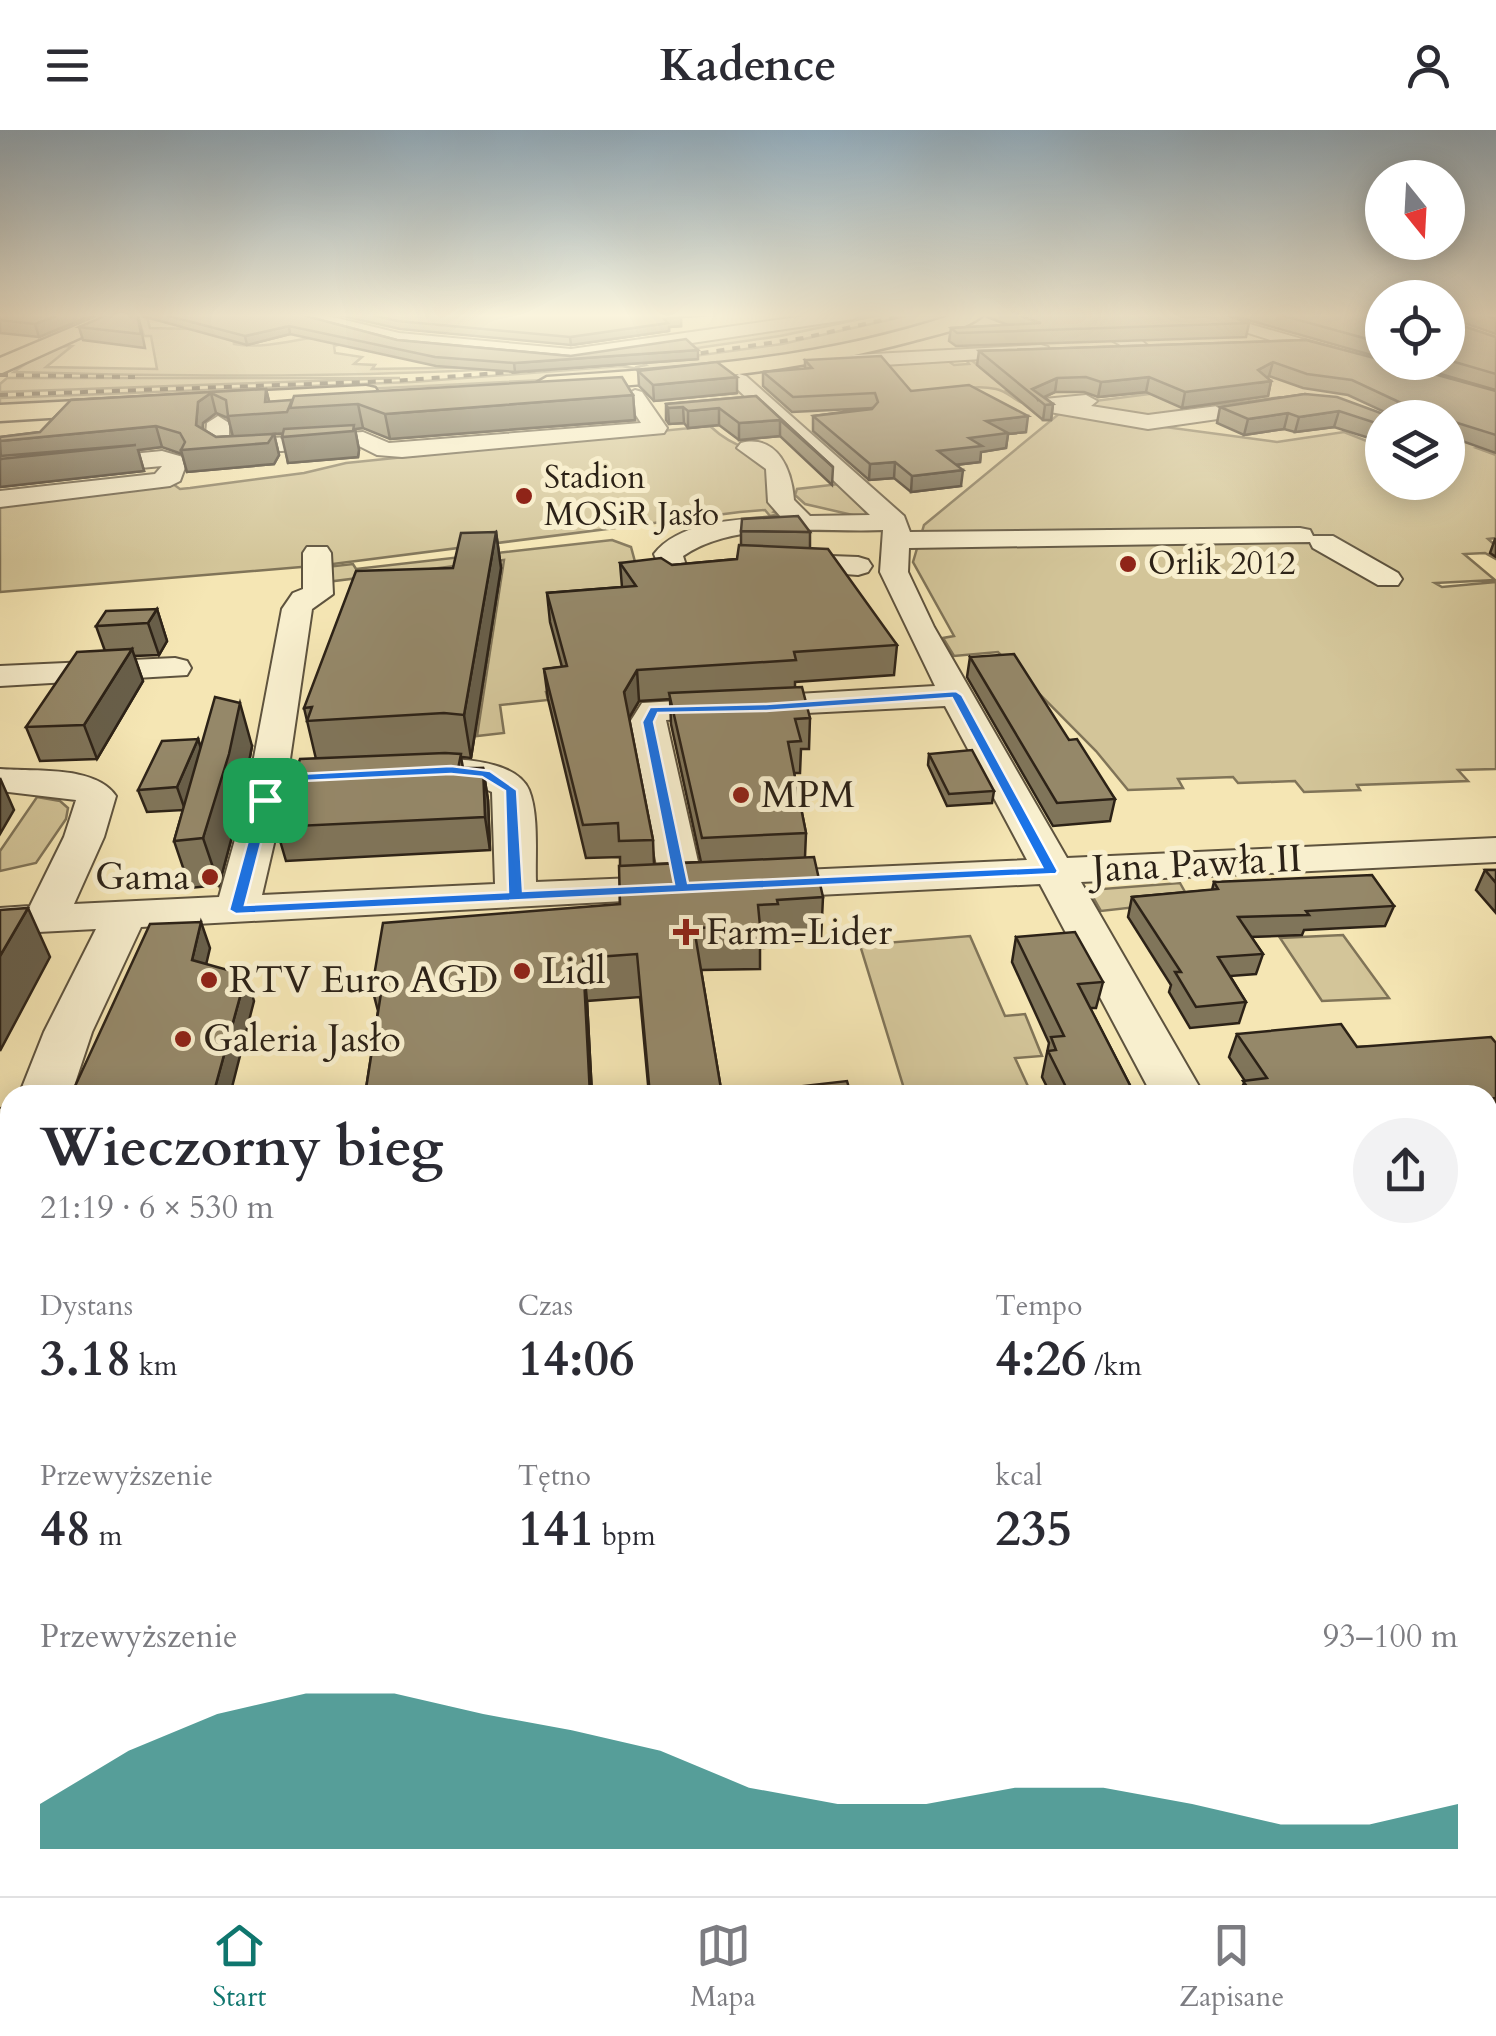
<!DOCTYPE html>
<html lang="pl">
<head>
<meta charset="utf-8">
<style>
  body { margin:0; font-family:Cardo,serif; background:#f2f2f3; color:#2b2b33; height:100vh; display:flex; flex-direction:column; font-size:38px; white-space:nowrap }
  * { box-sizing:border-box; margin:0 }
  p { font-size:32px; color:#7c7c81 }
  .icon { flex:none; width:55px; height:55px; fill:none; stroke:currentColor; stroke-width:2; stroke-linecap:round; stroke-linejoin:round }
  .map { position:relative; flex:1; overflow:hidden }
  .drawer { position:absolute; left:0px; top:955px; width:1498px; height:812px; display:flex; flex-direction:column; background:#fff; border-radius:30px 30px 0 0; box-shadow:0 5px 25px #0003 }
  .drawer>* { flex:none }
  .needle { width:65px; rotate:162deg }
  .controls { position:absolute; left:1365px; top:30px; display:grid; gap:20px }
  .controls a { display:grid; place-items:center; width:100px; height:100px; border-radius:50%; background:#fff; box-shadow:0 5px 25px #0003; font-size:50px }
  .pin { position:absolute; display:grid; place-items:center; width:85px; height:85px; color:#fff; margin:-42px; border-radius:20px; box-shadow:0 5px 15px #0006 }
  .round { display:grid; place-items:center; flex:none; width:105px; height:105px; border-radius:52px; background:#f2f2f3 }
  .overview { display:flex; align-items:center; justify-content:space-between; height:170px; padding:0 40px }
  h1 { font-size:55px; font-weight:700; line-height:75px }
  .stats { display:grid; grid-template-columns:repeat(3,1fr); gap:15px; height:170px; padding:10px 40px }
  .stats div { display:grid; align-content:center }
  .stats b { font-size:50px; font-weight:700 }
  .stats small { font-size:28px; font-weight:400 }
  .stats p { font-size:28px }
  .chart { height:280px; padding:20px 40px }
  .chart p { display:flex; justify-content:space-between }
  .chart svg { width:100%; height:180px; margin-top:10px; fill:#0f766e; opacity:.7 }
  header { display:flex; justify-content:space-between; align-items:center; height:130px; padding:0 40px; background:#fff; font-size:45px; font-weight:700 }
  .menu { display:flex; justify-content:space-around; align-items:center; height:140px; border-top:2px solid #e1e1e2; background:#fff; font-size:28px; color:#7c7c81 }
  .menu a { display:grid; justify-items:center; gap:5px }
  .menu .active { color:#0f766e }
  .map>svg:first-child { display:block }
  .green { fill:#d3c599; stroke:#807458; stroke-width:2.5 }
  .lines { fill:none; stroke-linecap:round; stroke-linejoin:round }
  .minor-casing { stroke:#5e533e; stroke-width:4 }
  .major-casing { stroke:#2c2217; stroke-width:5 }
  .minor { fill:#f8efce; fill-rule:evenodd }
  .major { fill:#f5e6b4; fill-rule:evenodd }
  .rail { stroke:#2c2217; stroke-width:4; stroke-dasharray:8 8; stroke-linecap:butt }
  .wall { fill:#80755a; stroke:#2c2217; stroke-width:2.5; fill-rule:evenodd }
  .shaded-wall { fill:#685f4a; stroke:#2c2217; stroke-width:2.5 }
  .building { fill:#958869; stroke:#2c2217; stroke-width:2.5 }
  .route { fill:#1a73e8; stroke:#fff; stroke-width:2.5; fill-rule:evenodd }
  .poi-dot { fill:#8f2418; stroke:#f8efce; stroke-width:4 }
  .labels { text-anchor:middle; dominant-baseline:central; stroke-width:10; stroke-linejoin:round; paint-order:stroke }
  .far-poi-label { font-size:32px; fill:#2c2217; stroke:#f8efce; text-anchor:start }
  .poi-label { font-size:38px; fill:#2c2217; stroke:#f8efce; text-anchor:start }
  .street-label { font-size:38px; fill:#2c2217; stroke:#f8efce }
</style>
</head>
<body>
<header><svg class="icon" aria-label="menu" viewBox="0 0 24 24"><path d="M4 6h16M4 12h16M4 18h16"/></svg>Kadence<svg class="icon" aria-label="person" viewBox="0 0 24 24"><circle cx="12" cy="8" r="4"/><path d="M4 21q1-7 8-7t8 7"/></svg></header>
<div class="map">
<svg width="1496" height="1766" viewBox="0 0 1496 1766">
  <rect width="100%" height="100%" fill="#f5e6b4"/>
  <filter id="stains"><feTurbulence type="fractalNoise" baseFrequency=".002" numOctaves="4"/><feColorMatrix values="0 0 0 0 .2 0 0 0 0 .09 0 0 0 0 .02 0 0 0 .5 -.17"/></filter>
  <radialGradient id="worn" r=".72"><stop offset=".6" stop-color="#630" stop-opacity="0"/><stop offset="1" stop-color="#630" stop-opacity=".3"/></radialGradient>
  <!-- green -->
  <g class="green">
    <path d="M135 184H146L150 198 233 200 234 214C279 222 320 197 363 208L334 216 335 223 362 227 354 234 375 235 372 239 548 236C370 248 192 247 14 242 31 230 50 215 72 216L46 237 157 239 151 206H144L141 196 79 209Z"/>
    <path d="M868 184H884L780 206 629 228 628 219Z"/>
    <path d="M915 184H958L827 218 740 232 585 248 0 277V268L412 252 621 236 639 239 637 237 646 235 643 233 782 214Z"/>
    <path d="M970 229 1007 259 1005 262 1024 267 1033 274C1017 276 1011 262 996 259 968 253 934 264 911 279L885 234 948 231 954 235 969 234 967 231Z"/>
    <path d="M7 248H400L0 262V254Z"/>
    <path d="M1180 260 1220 278 1158 288 1064 275Z"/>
    <path d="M1060 283 1277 312 1344 302 1382 317V352H1448V311L1496 302V314L1477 318 1496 325V408L1488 409 1496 416V429L1485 423 1464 424 1495 450 1435 453 1442 457 1496 452V639L1458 640 1468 651 1357 655 1360 660 1304 662 1295 651 1238 653 1233 647 1178 649 1183 658 1128 660 1096 621 998 522 954 526 943 508 954 506 913 432 924 395Z"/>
    <path d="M710 296C730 315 744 316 768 329L779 379 774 382 780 384 770 386 765 380 740 382 325 435 0 462V373L173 354 180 359 190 358 304 343 346 333Z"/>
    <path d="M839 354 862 376 870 389 805 374 795 365 797 359Z"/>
    <path d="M612 410 631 417 641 454 568 560 546 562 548 570 500 575 504 603 477 606 504 430 326 452V437L353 434 356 439Z"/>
    <path d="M37 667 60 671 68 678 66 689 36 733 0 741V721Z"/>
    <path d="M1180 753 1190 771 1101 781 1089 760Z"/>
    <path d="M1343 805 1389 868 1322 871 1280 808Z"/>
    <path d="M970 806 1005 886 1025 884 1042 926 1015 928 1032 965H906L860 815Z"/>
  </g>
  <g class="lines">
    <defs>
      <g id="minor">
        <path d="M284 184H320L399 203 571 219 819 184H862L853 189 571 231 399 215Z"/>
        <path d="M1065 184C1096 183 1127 196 1150 218L1140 224 1133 222Z"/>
        <path d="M1188 184H1215L1354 224 1357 228 1354 232H1340Z"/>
        <path d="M1041 215 1048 217V225L818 239 808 233 818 227Z"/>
        <path d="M739 244 746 246 904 386 910 402 1300 398 1310 400 1313 406H1333L1398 443 1402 449 1398 455H1378L1313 418 1310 412 909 418 908 442 934 497 1067 728 1496 708V732L1081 752 1204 965H1152L1040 754 755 768 740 764 734 755 740 746 755 742 1027 730 945 576 666 590 704 758 698 767 141 797 92 902 71 965H19L44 902 96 799 0 804V778L30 776 64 707 76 670 0 661V639C34 642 95 635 116 666L104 707 74 774 219 767 246 670 282 479 293 463 303 459V423L307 417H327L331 423 333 464 312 479 284 670 262 765 495 754 492 662 469 652 408 649 402 641 408 633C438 626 515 626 529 660 539 685 535 725 536 752L659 747 630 592 642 573 935 556 880 442 883 400C821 403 737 389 683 426L691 451 687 457H667L654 424C680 390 743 389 781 387L768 372 766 339 737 318 741 313C778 304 792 341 794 370L810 386 870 385 732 254 729 250Z"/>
        <path d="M635 260 642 262 667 298 664 303 402 327 377 325 359 316 221 325 205 316 207 293 218 286 229 293V311L363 302 389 313 641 293 624 266Z"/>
        <path d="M1086 265 1097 271 1091 276 1148 285 1280 268 1291 274 1280 280 1148 299 1044 281 1033 275 1044 269Z"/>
        <path d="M162 321 183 327 187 332 180 351 170 356 0 377V361L155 344 162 336 0 351V337Z"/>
        <path d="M777 424 858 427 868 430 872 436 868 442 858 445 767 438 763 432 767 426Z"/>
        <path d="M175 528 187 531 191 538 187 545 0 556V536Z"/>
        <path d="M10 976V1017L0 1020V979Z"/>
        <path d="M1496 1019V1059L1488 1060V1020Z"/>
        <path d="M1488 1487 1496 1490V1577L1488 1573Z"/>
        <path d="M1496 1658V1740L1488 1741V1659Z"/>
        <path d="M0 1691 10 1692V1758H42L40 1764 0 1766Z"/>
        <path d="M153 1758H305L309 1766H156Z"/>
        <path d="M885 1758H1038L1035 1766H881Z"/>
      </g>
      <g id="major">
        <path d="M104 184H132L0 244V228Z"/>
        <path d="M955 184H984C969 199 934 205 913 211 793 243 670 253 547 261L535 254 547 247C685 238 824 229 955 184Z"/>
        <path d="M366 256 375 258 378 263 375 268 0 291V275Z"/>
      </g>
    </defs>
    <!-- minor casing -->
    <use href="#minor" class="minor-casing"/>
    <!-- major casing -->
    <use href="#major" class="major-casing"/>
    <!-- minor -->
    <use href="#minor" class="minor"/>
    <!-- major -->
    <use href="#major" class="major"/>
    <!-- rail -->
    <g class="rail">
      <path d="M669 228 803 208 909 184"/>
      <path d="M0 245 135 247"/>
      <path d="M0 265 393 251 629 233"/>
    </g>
  </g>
  <!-- wall -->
  <g class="wall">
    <path d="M0 184H95L39 207 0 203Z"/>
    <path d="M138 184 145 218 83 210 79 197Z"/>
    <path d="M142 184H297L397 210 570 226 698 229 515 242 436 236 290 204 247 215 142 186Z"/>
    <path d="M334 184H728L681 187V196L669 197V201L571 215 400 199Z"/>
    <path d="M985 184H1223L1249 193 1246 207 956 216 949 211 951 198 1008 195 987 187Z"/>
    <path d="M1227 184H1382V228Z"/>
    <path d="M1448 184H1496V204L1450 188 1451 192 1496 207V260L1399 232H1448Z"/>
    <path d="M1306 210 1496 261V323L1448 306V288H1382V312L1334 297 1295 302 1284 299 1244 305 1217 293 1220 277 1305 264 1386 285 1387 283 1348 265 1303 258 1269 246 1267 248 1271 251 1268 266 1182 278 1146 262 1098 267 1084 262H1055L1044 267 1053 274 1051 290H1043L977 235 979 221Z"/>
    <path d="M805 230 911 261 1026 302 1008 304 1006 318 981 322 980 332 956 335 961 356 911 362 894 348 869 350 813 301V286L873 278 792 282 763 256V242L805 239Z"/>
    <path d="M638 241 737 263 654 271 639 256Z"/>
    <path d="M266 259 269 272 633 265 635 290 390 309 363 298 355 299 359 320 358 327 288 333 283 304H274L279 325 274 334 187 342 182 324 162 317 138 320 144 341 0 357V307L40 302 71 270ZM216 283 228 288 233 306 216 307 203 299V293Z"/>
    <path d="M756 266 833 337 832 355 780 306 739 310 719 295 688 298 684 293 669 294 666 290V274Z"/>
    <path d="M741 401 810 402V418L897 515 894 545 795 552V557L810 588 809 619H801L800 643H794L806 703 805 727 823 767 821 810 777 812V817L760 818V839L701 840 722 965H649L640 867 587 871 592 965H365L378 881 372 858 620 774V727L586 728 548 569 544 539 562 537 550 492 547 463 622 457 620 433 672 435 737 429 741 415ZM670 569 671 594 701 732 654 734 653 710 629 588 639 571Z"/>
    <path d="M496 402 501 438 471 628 461 627 463 638H483L488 670 490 720 286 731 276 697 316 629 304 578 453 438Z"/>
    <path d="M1495 409H1496V427L1490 423Z"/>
    <path d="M157 479 167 511 159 525 134 526 143 551 97 629 40 631 26 597 105 521 96 496Z"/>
    <path d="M970 527 1069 610 1115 669 1110 691 1053 696 967 547Z"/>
    <path d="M198 609 201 618 252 616 242 669 219 755 190 758 174 711 183 680 147 682 138 660Z"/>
    <path d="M929 624 994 661 992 673 947 676 928 635Z"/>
    <path d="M1485 740H1496V783L1476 760Z"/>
    <path d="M1214 752 1394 776 1385 796 1304 800 1302 805 1251 807 1263 824 1256 844 1230 846 1246 872 1239 893 1190 898 1169 862 1171 855 1128 787 1132 767 1212 760Z"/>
    <path d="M1016 807 1103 852 1096 878H1090L1135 965H1051L1042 947 1049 913 1012 832Z"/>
    <path d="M1237 904 1357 917 1496 913V991H1488V965H1238L1245 951 1229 927Z"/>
    <path d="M0 1022H10V1540L0 1539Z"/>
    <path d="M1488 1195 1496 1199V1272L1488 1273Z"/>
    <path d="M1496 1344V1383L1488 1369V1355Z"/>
  </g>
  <!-- shaded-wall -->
  <g class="shaded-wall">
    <path d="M60 184H95L39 207 35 194Z"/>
    <path d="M673 184H728L681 187V196L669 197V201L571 215 570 207Z"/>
    <path d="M289 196 290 204 247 215 245 206Z"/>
    <path d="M698 220V229L515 242 514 233Z"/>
    <path d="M1273 232 1269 246 1258 253 1271 251 1268 266 1182 278 1185 262 1258 240Z"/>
    <path d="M737 247V263L654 271 653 255Z"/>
    <path d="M1149 247 1146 262 1098 267 1101 252Z"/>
    <path d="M1057 248 1055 262 1038 270 1032 259Z"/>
    <path d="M266 259 271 279 294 270 358 274 363 298 355 299 359 320 358 327 288 333 282 307 291 303 274 304 279 325 274 334 187 342 181 320 233 307 228 286 265 272Z"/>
    <path d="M211 263 216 283 203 293 201 316 196 295 198 272Z"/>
    <path d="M633 265 635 290 390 309 385 284Z"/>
    <path d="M1053 274 1051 290H1043L1045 275Z"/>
    <path d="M683 277 684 293 669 294 668 278Z"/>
    <path d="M719 278V295L688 298V281Z"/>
    <path d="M1339 281 1334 297 1295 302 1299 287Z"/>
    <path d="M1288 283 1284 299 1244 305 1248 289Z"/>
    <path d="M1028 286 1026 302 1008 304 1006 318 981 322 980 332 936 337 938 321 986 291Z"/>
    <path d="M780 290V306L739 310V293Z"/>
    <path d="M156 296 162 317 138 320 144 341 0 357V329H1L0 311Z"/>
    <path d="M895 332 894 348 869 350 870 334Z"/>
    <path d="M963 340 961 356 911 362 912 346Z"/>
    <path d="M496 402 501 438 471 628 464 585Z"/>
    <path d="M157 479 167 511 159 525 148 493Z"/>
    <path d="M132 519 143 551 97 629 84 595Z"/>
    <path d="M637 540 639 571 626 593 624 562Z"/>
    <path d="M240 573 252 616 242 669 219 755 203 708Z"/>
    <path d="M198 609 205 631 185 680 177 657Z"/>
    <path d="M483 638 488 670 490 720 485 687Z"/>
    <path d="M0 648 14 680 0 704Z"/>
    <path d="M28 778 50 827 0 921V826Z"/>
    <path d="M201 792 210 818 201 856 192 830Z"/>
    <path d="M583 828 587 871 592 965H590Z"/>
    <path d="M246 845 254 871 230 965H213Z"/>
  </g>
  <!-- building -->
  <g class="building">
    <path d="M0 184H60L35 194 0 190Z"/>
    <path d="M109 184H137L141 204 79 197Z"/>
    <path d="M161 184H298L397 210 570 226 686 209 698 220 514 233 435 227 289 196 245 206Z"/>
    <path d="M368 184H677L681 187 664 189 668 193 570 207 398 191Z"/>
    <path d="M1015 184H1223L1249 193 957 203 951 198 1041 193Z"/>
    <path d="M1277 184H1382V213Z"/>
    <path d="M1448 184H1450L1451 192 1496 207V244L1448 230Z"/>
    <path d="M1481 184H1496V189Z"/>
    <path d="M1306 210 1382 230V232H1390L1496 261V305L1448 290V288H1382V295L1339 281 1299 287 1288 283 1248 289 1220 277 1305 264 1337 267 1386 285 1399 272 1352 250 1307 244 1273 232 1258 240 1271 251 1185 262 1149 247 1101 252 1086 247 1057 248 1032 259 1053 274 1045 275 979 221Z"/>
    <path d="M881 226 911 261 969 255 1028 286 986 291 1008 303 969 308 982 316 938 321 963 340 912 346 895 332 870 334 813 286 872 279 878 272 875 263 793 267 763 242 812 238 805 230Z"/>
    <path d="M717 232 737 247 653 255 638 241Z"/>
    <path d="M622 247 633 265 385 284 358 274 290 278 294 266Z"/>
    <path d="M266 259 265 272 292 270 287 282 228 286 226 270 211 263 198 272 196 295 216 307 274 304 268 313 181 320 185 312 180 303 156 296 0 311V307L40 302 71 270Z"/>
    <path d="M756 266 833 337 780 290 739 293 719 278 688 281 683 277 668 278 666 274Z"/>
    <path d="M354 295 353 301 282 307 284 299Z"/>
    <path d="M136 315 0 329V326Z"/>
    <path d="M798 386 810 402 741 401 742 389Z"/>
    <path d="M496 402 464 585 444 583 307 591 312 577 304 578 356 441 453 438 461 403Z"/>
    <path d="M739 415 828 419 897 515 794 522 796 530 637 540 624 562 653 710 619 711 618 693 583 695 544 539 567 536 547 463 636 456 620 433 661 428 672 435 737 429Z"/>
    <path d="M157 479 148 493 96 496 106 481Z"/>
    <path d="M132 519 84 595 26 597 77 522Z"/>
    <path d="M1014 524 1069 610 1077 609 1115 669 1057 673 970 527Z"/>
    <path d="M802 557 810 588 795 589 801 611 788 612 806 703 702 708 669 563Z"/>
    <path d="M215 567 240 573 229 624 203 708 174 711Z"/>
    <path d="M198 609 177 657 138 660 162 611Z"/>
    <path d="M972 620 994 661 949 664 929 624Z"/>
    <path d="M445 623 461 624 458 639 483 638 485 687 276 697 300 629Z"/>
    <path d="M814 727 823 767 777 770 778 774 758 775 760 796 694 798 722 965H650L637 824 583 828 590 965H406L407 962 365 965 382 857 372 858 383 793 620 774 619 736Z"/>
    <path d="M1485 740H1496V753Z"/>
    <path d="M1372 745 1394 776 1306 781 1309 785 1238 787 1263 824 1218 827 1246 872 1196 877 1175 842H1181L1132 767 1218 759 1214 752Z"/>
    <path d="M28 778 0 826V780Z"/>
    <path d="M201 792 192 830 246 845 213 965H71L150 794Z"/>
    <path d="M1075 802 1103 852 1078 854 1135 965H1070L1048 921 1056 920 1051 907 1064 906 1016 807Z"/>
    <path d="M1341 894 1357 917 1491 907 1496 913V968L1488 969V965H1253L1243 951 1267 948 1237 904Z"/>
    <path d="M847 951 851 965H724Z"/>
    <path d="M0 1022H10V1519L0 1518Z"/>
    <path d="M1492 1194 1496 1199V1253L1488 1254V1195Z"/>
  </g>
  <!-- sky -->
  <linearGradient id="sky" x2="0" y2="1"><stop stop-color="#92adbe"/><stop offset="0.43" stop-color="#faf4dd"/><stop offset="1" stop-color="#faf4dd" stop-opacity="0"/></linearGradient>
  <rect width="1496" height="431" fill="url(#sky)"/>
  <!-- route -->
  <path class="route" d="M956 561 962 565 1058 741 1056 744 236 784 229 780 259 670 274 652 298 644 451 636 490 641 517 660 523 761 674 754 642 592 650 577 766 574ZM952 568 1042 737 688 753 654 592 658 583 766 581ZM451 644 482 647 505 661 508 762 245 775 272 671 284 657 303 651Z"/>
  <!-- markers -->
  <g class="poi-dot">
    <circle cx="524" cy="366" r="10"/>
    <circle cx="1128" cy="434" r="10"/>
    <circle cx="741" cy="665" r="10"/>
    <circle cx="210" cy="747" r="10"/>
    <path d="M681 787h10v10h10v10h-10v10h-10v-10h-10v-10h10z"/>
    <circle cx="522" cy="841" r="10"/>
    <circle cx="209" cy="850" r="10"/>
    <circle cx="183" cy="909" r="10"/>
  </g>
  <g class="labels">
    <!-- far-poi labels -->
    <g class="far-poi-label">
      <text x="544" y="348">Stadion<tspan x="544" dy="37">MOSiR Jasło</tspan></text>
      <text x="1148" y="434">Orlik 2012</text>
    </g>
    <!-- poi labels -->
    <g class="poi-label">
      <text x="761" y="665">MPM</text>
      <text x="190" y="747" text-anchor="end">Gama</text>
      <text x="706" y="802">Farm-Lider</text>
      <text x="542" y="841">Lidl</text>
      <text x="229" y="850">RTV Euro AGD</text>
      <text x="203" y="909">Galeria Jasło</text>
    </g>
    <!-- street labels -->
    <g class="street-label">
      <text transform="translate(1197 734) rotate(-3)">Jana Pawła II</text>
    </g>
  </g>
  <rect width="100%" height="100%" filter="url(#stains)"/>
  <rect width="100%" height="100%" fill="url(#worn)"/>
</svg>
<div class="controls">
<a><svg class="needle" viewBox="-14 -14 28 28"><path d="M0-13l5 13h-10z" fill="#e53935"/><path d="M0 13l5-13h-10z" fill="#7c7c81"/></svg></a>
<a><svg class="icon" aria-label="locate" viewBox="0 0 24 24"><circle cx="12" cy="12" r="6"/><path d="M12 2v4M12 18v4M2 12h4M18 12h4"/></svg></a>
<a><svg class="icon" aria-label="layers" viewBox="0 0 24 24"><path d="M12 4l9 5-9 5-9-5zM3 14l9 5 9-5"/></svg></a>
</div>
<div class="pin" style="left:265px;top:670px;background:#1e9e55"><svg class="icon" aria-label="arrive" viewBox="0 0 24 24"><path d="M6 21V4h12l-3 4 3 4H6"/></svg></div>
<section class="drawer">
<div class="overview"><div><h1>Wieczorny bieg</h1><p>21:19 · 6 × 530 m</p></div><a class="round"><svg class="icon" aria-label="share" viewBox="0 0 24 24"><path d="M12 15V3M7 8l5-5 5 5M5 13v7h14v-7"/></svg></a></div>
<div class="stats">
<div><p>Dystans</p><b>3.18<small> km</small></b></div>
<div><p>Czas</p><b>14:06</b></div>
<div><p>Tempo</p><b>4:26<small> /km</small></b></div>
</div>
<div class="stats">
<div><p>Przewyższenie</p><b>48<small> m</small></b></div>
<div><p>Tętno</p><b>141<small> bpm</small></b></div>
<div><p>kcal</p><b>235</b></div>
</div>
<div class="chart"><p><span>Przewyższenie</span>93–100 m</p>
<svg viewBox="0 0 160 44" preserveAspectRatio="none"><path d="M0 44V33L10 20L20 11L30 6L40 6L50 11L60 15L70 20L80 29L90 33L100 33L110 29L120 29L130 33L140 38L150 38L160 33V44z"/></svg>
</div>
</section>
</div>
<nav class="menu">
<a class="active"><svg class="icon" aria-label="home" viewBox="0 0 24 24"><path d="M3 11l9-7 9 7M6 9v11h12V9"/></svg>Start</a>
<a><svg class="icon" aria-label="map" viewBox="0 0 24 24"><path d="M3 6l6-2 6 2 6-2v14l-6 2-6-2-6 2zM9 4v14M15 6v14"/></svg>Mapa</a>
<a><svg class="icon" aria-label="saved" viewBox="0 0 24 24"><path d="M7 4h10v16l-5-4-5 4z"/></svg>Zapisane</a>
</nav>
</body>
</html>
